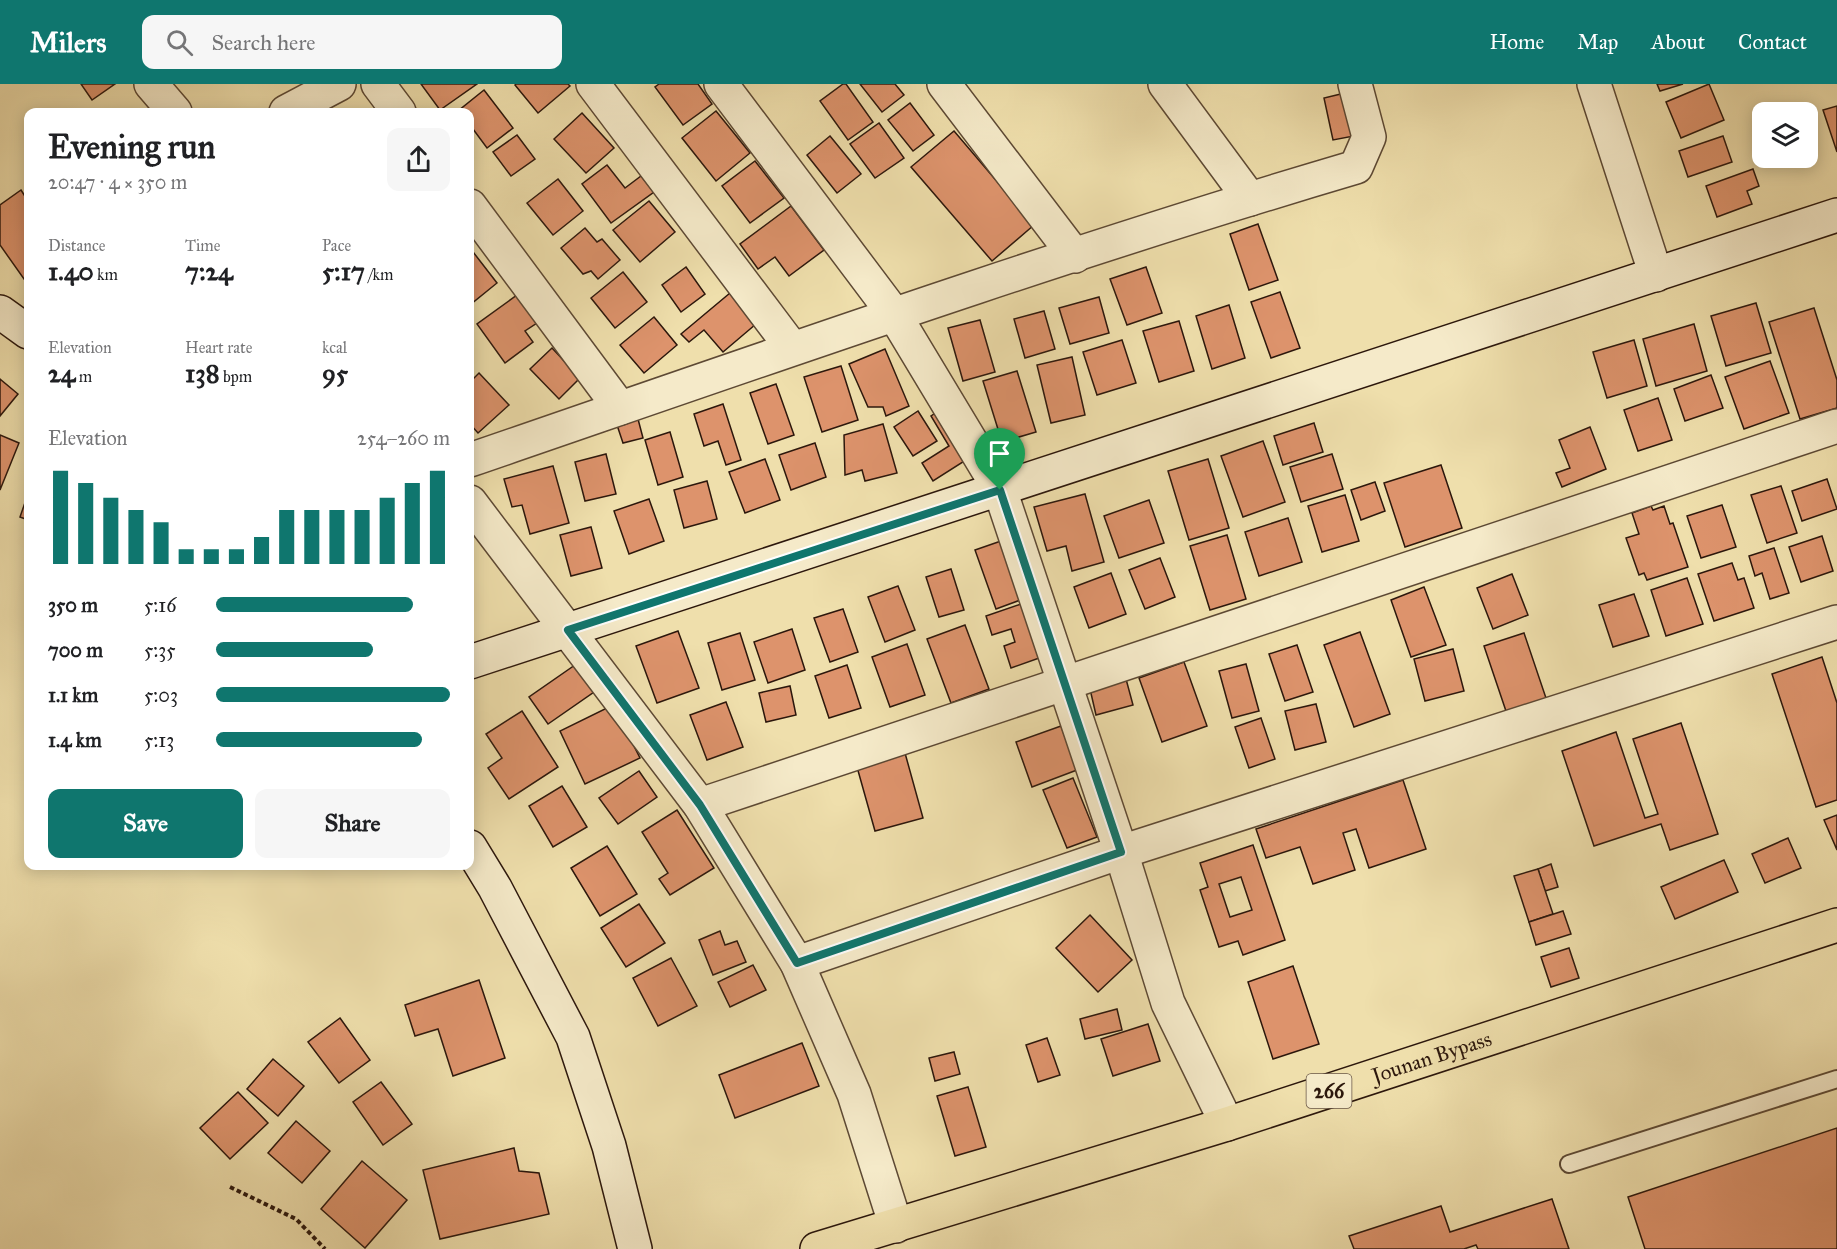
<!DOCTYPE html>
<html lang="en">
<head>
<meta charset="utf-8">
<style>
  body { margin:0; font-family:"IM FELL Great Primer",serif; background:#f6f6f6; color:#202124; height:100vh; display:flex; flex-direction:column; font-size:22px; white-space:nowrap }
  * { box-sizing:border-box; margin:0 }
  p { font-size:20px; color:#757577 }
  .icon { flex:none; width:33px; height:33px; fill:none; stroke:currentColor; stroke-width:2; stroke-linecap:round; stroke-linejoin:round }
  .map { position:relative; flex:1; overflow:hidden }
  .details { position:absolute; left:24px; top:24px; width:450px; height:762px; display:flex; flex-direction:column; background:#fff; border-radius:12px; box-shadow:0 3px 15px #0003 }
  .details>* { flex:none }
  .tools { position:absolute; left:1752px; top:18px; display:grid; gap:12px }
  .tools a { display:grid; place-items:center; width:66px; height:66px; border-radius:12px; background:#fff; box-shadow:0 3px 15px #0003; font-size:30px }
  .pin { position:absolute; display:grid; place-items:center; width:51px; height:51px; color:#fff; margin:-62px -26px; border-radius:50% 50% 50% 0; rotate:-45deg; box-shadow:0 0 6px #0007 }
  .pin .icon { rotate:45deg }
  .round { display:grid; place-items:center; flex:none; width:63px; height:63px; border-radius:12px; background:#f6f6f6 }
  .overview { display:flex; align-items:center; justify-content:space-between; height:102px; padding:0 24px }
  h1 { font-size:33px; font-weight:700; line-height:45px }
  .metrics { display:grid; grid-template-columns:repeat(3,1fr); gap:9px; height:102px; padding:6px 24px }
  .metrics div { display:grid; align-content:center }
  .metrics b { font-size:26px; font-weight:700 }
  .metrics small { font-size:16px; font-weight:400 }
  .metrics p { font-size:16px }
  .chart { height:168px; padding:12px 24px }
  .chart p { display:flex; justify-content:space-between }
  .chart svg { width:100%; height:108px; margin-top:6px; stroke:#0f766e; stroke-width:6 }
  .button { display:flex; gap:12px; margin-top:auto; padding:12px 24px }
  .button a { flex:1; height:69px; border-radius:12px; background:#0f766e; color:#fff; font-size:24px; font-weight:700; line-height:69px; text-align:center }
  .button a+a { background:#f6f6f6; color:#202124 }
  ul { padding:0 24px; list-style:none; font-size:20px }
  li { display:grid; grid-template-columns:96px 72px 1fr; align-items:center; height:45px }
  li i { height:15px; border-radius:8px; background:#0f766e }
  header { display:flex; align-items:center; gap:36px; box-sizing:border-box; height:84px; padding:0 30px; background:#0f766e; color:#fff }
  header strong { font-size:28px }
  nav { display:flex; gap:33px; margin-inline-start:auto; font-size:21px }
  .search { width:420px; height:54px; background:#f6f6f6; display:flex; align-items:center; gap:15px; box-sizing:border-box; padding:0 21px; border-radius:12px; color:#757577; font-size:22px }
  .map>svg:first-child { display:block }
  .building { fill:#dd936c; stroke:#2c170c; stroke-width:1.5; fill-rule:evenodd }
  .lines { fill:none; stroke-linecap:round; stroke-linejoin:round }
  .lane-casing { stroke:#5d4934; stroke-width:20 }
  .street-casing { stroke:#5d4934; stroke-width:36 }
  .secondary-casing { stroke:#2c170c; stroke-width:36 }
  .highway-casing { stroke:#2c170c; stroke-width:36 }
  .path { stroke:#2c170c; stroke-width:4; stroke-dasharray:4.5 3; stroke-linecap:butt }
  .lane { stroke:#f5eac9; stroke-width:16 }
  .street { stroke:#f5eac9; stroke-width:33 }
  .secondary { stroke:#f5eac9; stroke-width:33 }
  .highway { stroke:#efdfac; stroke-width:33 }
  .route-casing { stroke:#fff; stroke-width:12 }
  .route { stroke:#0f766e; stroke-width:8 }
  .labels { text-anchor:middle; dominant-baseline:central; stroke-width:5; stroke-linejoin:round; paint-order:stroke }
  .shield { fill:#f5eac9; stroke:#685645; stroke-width:1.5 }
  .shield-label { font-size:20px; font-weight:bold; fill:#2c170c }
  .street-label { font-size:21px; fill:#2c170c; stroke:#f5eac9 }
</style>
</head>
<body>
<header>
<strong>Milers</strong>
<div class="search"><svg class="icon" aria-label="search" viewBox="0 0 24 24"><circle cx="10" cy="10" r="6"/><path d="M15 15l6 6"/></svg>Search here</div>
<nav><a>Home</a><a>Map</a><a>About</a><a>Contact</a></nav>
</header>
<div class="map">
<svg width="1837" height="1165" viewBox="0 0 1837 1165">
  <rect width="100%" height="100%" fill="#efdfac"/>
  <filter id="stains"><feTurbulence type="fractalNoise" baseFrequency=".00333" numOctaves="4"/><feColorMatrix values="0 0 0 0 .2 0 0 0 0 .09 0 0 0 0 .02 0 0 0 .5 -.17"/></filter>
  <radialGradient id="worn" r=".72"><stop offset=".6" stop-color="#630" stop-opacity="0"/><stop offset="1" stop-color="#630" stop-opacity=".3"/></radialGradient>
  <!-- building -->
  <g class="building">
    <path d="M81 0H115L92 16Z"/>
    <path d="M421 0H477L440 26Z"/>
    <path d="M516 0H568L570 2 538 29 515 1Z"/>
    <path d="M659 0H698L712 20 683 41 655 3Z"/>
    <path d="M843 0H846L873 38 848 56 820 17Z"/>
    <path d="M860 0H895L904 11 882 28Z"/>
    <path d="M1657 0H1683L1660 7Z"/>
    <path d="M1709 0 1724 36 1681 54 1666 18Z"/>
    <path d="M484 6 513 44 487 64 470 41V28L458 27Z"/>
    <path d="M1345 9 1354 52 1333 56 1324 14Z"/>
    <path d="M910 19 934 51 913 67 888 36Z"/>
    <path d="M1837 22V68L1823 26Z"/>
    <path d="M716 27 750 69 716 97 682 54Z"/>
    <path d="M582 29 614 64 586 89 554 55Z"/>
    <path d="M879 39 904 74 875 94 850 60Z"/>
    <path d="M954 47 1034 141 992 177 911 83Z"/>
    <path d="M517 51 535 75 511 92 493 68Z"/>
    <path d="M830 52 861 90 837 109 807 71Z"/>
    <path d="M1723 52 1732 78 1688 93 1679 67Z"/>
    <path d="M755 77 784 114 750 139 722 102Z"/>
    <path d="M607 81 625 104 641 92 654 108 611 139 582 100Z"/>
    <path d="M1753 85 1759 102 1747 107 1752 120 1717 133 1706 102Z"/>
    <path d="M558 95 583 127 553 151 527 119Z"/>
    <path d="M21 106 28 117V192L24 195 0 161V121Z"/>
    <path d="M649 117 675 148 640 178 613 146Z"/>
    <path d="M791 122 824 166 789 192 775 173 758 185 740 160Z"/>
    <path d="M1258 140 1278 196 1249 206 1230 150Z"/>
    <path d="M585 144 597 158 602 155 620 176 598 195 591 187 583 190 561 164Z"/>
    <path d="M470 164 497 199 471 220 470 218Z"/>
    <path d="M686 183 705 210 681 228 662 201Z"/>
    <path d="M1146 183 1162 229 1127 241 1110 195Z"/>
    <path d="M623 188 647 218 615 244 591 214Z"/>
    <path d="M1280 208 1300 264 1271 274 1251 218Z"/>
    <path d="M730 209 756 240 723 268 704 246 689 258 681 250Z"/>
    <path d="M517 211 537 239 525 247 533 258 505 279 477 240Z"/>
    <path d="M1099 213 1109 249 1070 260 1059 224Z"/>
    <path d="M1756 219 1771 269 1726 282 1711 232Z"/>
    <path d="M1229 221 1245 274 1212 285 1196 232Z"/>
    <path d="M1814 224 1837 296V324L1800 335 1769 238Z"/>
    <path d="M1044 227 1055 265 1025 274 1014 235Z"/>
    <path d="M654 233 677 261 644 289 620 261Z"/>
    <path d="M980 236 995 288 963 297 948 244Z"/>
    <path d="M1179 237 1194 287 1159 298 1143 247Z"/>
    <path d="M1694 240 1707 287 1656 302 1643 255Z"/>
    <path d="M1122 256 1136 299 1097 311 1083 268Z"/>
    <path d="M1634 256 1647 302 1607 314 1593 268Z"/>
    <path d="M552 264 580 294 559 315 530 285Z"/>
    <path d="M885 265 909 322 886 332 883 323H868L849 280Z"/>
    <path d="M1072 273 1085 331 1051 339 1037 281Z"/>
    <path d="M1770 277 1789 329 1744 345 1725 293Z"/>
    <path d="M841 282 858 336 822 348 804 293Z"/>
    <path d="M1017 287 1036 348 1002 358 983 297Z"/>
    <path d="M479 289 509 321 478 349 470 340V298Z"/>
    <path d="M1711 291 1723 324 1685 337 1674 305Z"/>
    <path d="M0 295 18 310 0 332Z"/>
    <path d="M776 300 794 351 768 360 750 309Z"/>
    <path d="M1658 314 1672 356 1638 367 1624 326Z"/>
    <path d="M723 320 741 376 726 381 718 357 704 362 694 330Z"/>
    <path d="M918 327 937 357 913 372 894 343Z"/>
    <path d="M937 328 966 376 933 397 922 379 949 362 931 332Z"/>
    <path d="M638 335 643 354 623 359 617 341Z"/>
    <path d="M1314 339 1323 368 1283 381 1274 352Z"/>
    <path d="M883 340 897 389 865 397 862 386 845 391 844 351Z"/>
    <path d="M1590 343 1606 385 1562 403 1556 389 1570 384 1559 356Z"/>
    <path d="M670 348 683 393 658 401 645 356Z"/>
    <path d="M0 351 19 359 0 406Z"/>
    <path d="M1263 357 1285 418 1243 433 1221 372Z"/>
    <path d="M815 359 826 393 791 406 779 371Z"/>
    <path d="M606 370 616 410 585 417 575 378Z"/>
    <path d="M1332 370 1343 405 1301 418 1290 383Z"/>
    <path d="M765 375 780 416 745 429 729 388Z"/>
    <path d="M1208 375 1229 444 1189 456 1168 387Z"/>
    <path d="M1441 381 1462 444 1405 463 1384 399Z"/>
    <path d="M553 382 569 439 530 450 522 421 512 423 504 395Z"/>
    <path d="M1827 395 1837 425 1802 437 1792 407Z"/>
    <path d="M707 397 717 435 684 444 674 406Z"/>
    <path d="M1375 398 1385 427 1361 436 1351 406Z"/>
    <path d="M1781 402 1797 449 1767 459 1751 411Z"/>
    <path d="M28 410V436L20 433Z"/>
    <path d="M1085 410 1104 478 1072 487 1066 462 1047 467 1034 423Z"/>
    <path d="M1345 411 1359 457 1322 468 1308 422Z"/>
    <path d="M649 415 664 457 629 470 614 427Z"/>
    <path d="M1149 416 1164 459 1119 474 1104 432Z"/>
    <path d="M1722 421 1736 463 1701 474 1687 432Z"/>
    <path d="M1651 422 1653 426 1664 422 1670 440 1673 439 1688 483 1647 496 1644 489 1639 491 1626 454 1639 450 1632 429Z"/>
    <path d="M1288 434 1302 478 1259 492 1245 448Z"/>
    <path d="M591 443 602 484 571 492 560 451Z"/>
    <path d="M1227 451 1246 515 1210 526 1190 462Z"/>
    <path d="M1822 452 1833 487 1801 498 1789 463Z"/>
    <path d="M1001 457 1023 515 996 525 975 466Z"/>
    <path d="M1774 464 1789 509 1770 515 1762 489 1755 492 1749 472Z"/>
    <path d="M1160 474 1175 513 1145 525 1129 486Z"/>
    <path d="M1732 479 1738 496 1744 494 1754 524 1714 537 1698 490Z"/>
    <path d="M951 485 964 526 939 533 926 493Z"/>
    <path d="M1111 489 1126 530 1089 544 1074 503Z"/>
    <path d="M1512 490 1528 531 1493 545 1477 504Z"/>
    <path d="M1687 494 1703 540 1666 552 1651 506Z"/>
    <path d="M898 502 915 546 885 558 868 513Z"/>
    <path d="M1424 503 1446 561 1411 573 1391 516Z"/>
    <path d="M1634 510 1649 552 1613 563 1599 521Z"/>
    <path d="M1024 519 1042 573 1011 584 1004 562 1015 558 1011 545 992 551 986 532Z"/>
    <path d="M843 525 858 568 830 578 814 534Z"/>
    <path d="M965 541 989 605 951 619 927 555Z"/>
    <path d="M792 545 805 586 768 599 754 558Z"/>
    <path d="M678 547 699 604 657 619 636 562Z"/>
    <path d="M1360 548 1390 630 1354 643 1324 561Z"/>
    <path d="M740 549 755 596 722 606 708 559Z"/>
    <path d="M1524 549 1548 620 1508 633 1484 562Z"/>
    <path d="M907 560 925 611 890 623 872 573Z"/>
    <path d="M1297 561 1313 608 1285 617 1269 570Z"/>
    <path d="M1453 565 1464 607 1425 617 1414 575Z"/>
    <path d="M1822 573 1837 619V716L1816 723 1772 590Z"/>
    <path d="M1184 578 1207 642 1162 658 1139 594Z"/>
    <path d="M1246 580 1259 627 1232 634 1219 587Z"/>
    <path d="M575 581 594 608 548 640 529 613Z"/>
    <path d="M847 581 861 624 829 634 815 592Z"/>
    <path d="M1126 595 1133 621 1096 631 1090 605Z"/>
    <path d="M790 602 796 631 766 638 759 609Z"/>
    <path d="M726 618 743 663 707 676 690 631Z"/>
    <path d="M1316 620 1326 658 1295 666 1285 627Z"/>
    <path d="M613 621 640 674 585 700 560 647Z"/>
    <path d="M522 627 558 683 509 715 488 684 502 674 486 650Z"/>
    <path d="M1261 634 1275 675 1249 684 1235 643Z"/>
    <path d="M1681 639 1718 750 1670 766 1661 740 1594 762 1562 667 1616 648 1645 734 1658 730 1633 655Z"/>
    <path d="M1061 642 1077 686 1032 703 1016 658Z"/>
    <path d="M905 669 923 734 875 747 857 683Z"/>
    <path d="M639 687 657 713 618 740 599 714Z"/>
    <path d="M1073 694 1097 753 1067 764 1043 706Z"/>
    <path d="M1403 696 1426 765 1369 784 1356 745 1343 749 1355 786 1313 800 1300 763 1266 774 1256 745Z"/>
    <path d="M562 702 587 743 553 763 529 722Z"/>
    <path d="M677 726 714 784 670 811 659 795 668 789 642 748Z"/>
    <path d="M1837 731V766L1824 736Z"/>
    <path d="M1788 754 1801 784 1765 799 1752 770Z"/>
    <path d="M1253 761 1285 856 1243 871 1238 857 1219 863 1200 806 1208 803 1200 779ZM1241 793 1252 826 1230 833 1219 800Z"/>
    <path d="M607 762 637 810 600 832 571 784Z"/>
    <path d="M1724 776 1738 808 1675 835 1661 803Z"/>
    <path d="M1551 780 1558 803 1545 807 1538 785Z"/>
    <path d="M1538 785 1553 830 1529 838 1514 792Z"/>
    <path d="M639 820 665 859 626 883 601 844Z"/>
    <path d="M1563 827 1571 850 1536 861 1529 838Z"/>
    <path d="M1090 831 1132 876 1098 908 1056 864Z"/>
    <path d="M720 847 725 861 737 857 746 878 713 891 699 856Z"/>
    <path d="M1569 864 1579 894 1551 903 1541 873Z"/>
    <path d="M671 874 697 922 658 942 633 894Z"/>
    <path d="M753 881 766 906 730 923 718 898Z"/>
    <path d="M1293 882 1319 960 1273 975 1248 898Z"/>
    <path d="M479 896 505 974 453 992 438 945 415 952 405 921Z"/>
    <path d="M1117 925 1122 946 1085 955 1080 935Z"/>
    <path d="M340 934 370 976 339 999 308 958Z"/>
    <path d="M1148 940 1160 977 1113 992 1101 955Z"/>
    <path d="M1047 954 1060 991 1038 998 1026 961Z"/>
    <path d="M802 959 819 1002 735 1034 719 991Z"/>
    <path d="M954 968 960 990 935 997 929 974Z"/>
    <path d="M273 975 304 1002 278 1032 247 1005Z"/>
    <path d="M381 998 412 1040 383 1061 353 1018Z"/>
    <path d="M968 1003 986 1063 955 1072 937 1012Z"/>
    <path d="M238 1008 268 1039 230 1075 200 1044Z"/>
    <path d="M296 1037 330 1067 302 1099 268 1069Z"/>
    <path d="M1837 1044V1165H1645L1628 1113Z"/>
    <path d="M514 1064 519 1087 539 1089 549 1130 440 1155 423 1086Z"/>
    <path d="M362 1077 407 1116 365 1164 321 1125Z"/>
    <path d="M1552 1115 1569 1165H1478L1476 1161 1464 1165H1354L1349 1152 1441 1122 1450 1148Z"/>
  </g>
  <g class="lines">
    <defs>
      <path id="lane" d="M1569 1080 1837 995"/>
      <g id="street">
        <path d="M151 0 175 28"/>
        <path d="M378 0 399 28"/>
        <path d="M593 0 792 264"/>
        <path d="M721 0 894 230 1000 406 1121 768 1168 919 1227 1040"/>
        <path d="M944 0 1075 172"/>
        <path d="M1165 0 1250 115"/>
        <path d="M1594 0 1656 191"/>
        <path d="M286 28 339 0"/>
        <path d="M470 122 620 324"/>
        <path d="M470 376C764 275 1058 171 1356 83L1369 53 1355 0"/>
        <path d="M470 418 700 721 797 879 854 1010 896 1142"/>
        <path d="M700 721 1837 342"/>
        <path d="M797 879 1121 768 1837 538"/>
      </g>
      <g id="secondary">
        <path d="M0 228 28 248"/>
        <path d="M470 578 1837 131"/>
        <path d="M470 763 495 804 573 953 609 1062 635 1165"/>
      </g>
      <g id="highway">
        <path id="s1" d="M817 1165 1227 1040 1837 841"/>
      </g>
    </defs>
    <!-- lane casing -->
    <use href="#lane" class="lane-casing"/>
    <!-- street casing -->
    <use href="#street" class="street-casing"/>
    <!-- secondary casing -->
    <use href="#secondary" class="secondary-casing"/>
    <!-- highway casing -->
    <use href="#highway" class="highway-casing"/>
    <!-- path -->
    <path class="path" d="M230 1103 296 1135 325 1165"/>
    <!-- lane -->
    <use href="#lane" class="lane"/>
    <!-- street -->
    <use href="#street" class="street"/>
    <!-- secondary -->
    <use href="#secondary" class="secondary"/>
    <!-- highway -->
    <use href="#highway" class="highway"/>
  </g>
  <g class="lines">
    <defs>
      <path id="route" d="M1000 406 1121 768 797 879 700 721 568 546Z"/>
    </defs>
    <!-- route casing -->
    <use href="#route" class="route-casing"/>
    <!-- route -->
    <use href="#route" class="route"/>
  </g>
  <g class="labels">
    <!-- shield labels -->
    <rect class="shield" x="1306.5" y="990" width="45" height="34" rx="4.5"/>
    <g class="shield-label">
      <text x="1329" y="1007">266</text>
    </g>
    <!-- street labels -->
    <g class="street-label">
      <text stroke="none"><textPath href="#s1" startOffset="644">Jounan Bypass</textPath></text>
    </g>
  </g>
  <rect width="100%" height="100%" filter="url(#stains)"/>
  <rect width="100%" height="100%" fill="url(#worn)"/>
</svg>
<div class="tools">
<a><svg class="icon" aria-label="layers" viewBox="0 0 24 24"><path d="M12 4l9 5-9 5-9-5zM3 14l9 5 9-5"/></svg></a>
</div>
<div class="pin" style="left:1000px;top:406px;background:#1e9e55"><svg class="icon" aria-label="arrive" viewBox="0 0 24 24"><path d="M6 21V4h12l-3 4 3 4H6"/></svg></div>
<section class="details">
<div class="overview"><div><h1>Evening run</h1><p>20:47 · 4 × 350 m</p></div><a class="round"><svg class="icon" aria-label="share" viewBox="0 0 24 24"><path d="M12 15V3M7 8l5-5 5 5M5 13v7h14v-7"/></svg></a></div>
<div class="metrics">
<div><p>Distance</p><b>1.40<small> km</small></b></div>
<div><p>Time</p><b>7:24</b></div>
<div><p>Pace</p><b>5:17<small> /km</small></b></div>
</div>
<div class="metrics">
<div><p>Elevation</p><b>24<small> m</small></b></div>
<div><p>Heart rate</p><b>138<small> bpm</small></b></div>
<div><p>kcal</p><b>95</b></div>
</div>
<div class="chart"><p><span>Elevation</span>254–260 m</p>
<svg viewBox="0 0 160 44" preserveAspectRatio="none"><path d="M5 44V6M15 44V11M25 44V17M35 44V22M45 44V27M55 44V38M65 44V38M75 44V38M85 44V33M95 44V22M105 44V22M115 44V22M125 44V22M135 44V17M145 44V11M155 44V6"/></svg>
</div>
<ul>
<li><b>350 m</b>5:16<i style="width:84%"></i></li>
<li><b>700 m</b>5:35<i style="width:67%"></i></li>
<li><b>1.1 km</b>5:03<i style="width:100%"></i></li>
<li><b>1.4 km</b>5:13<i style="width:88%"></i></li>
</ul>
<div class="button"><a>Save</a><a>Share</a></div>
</section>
</div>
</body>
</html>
